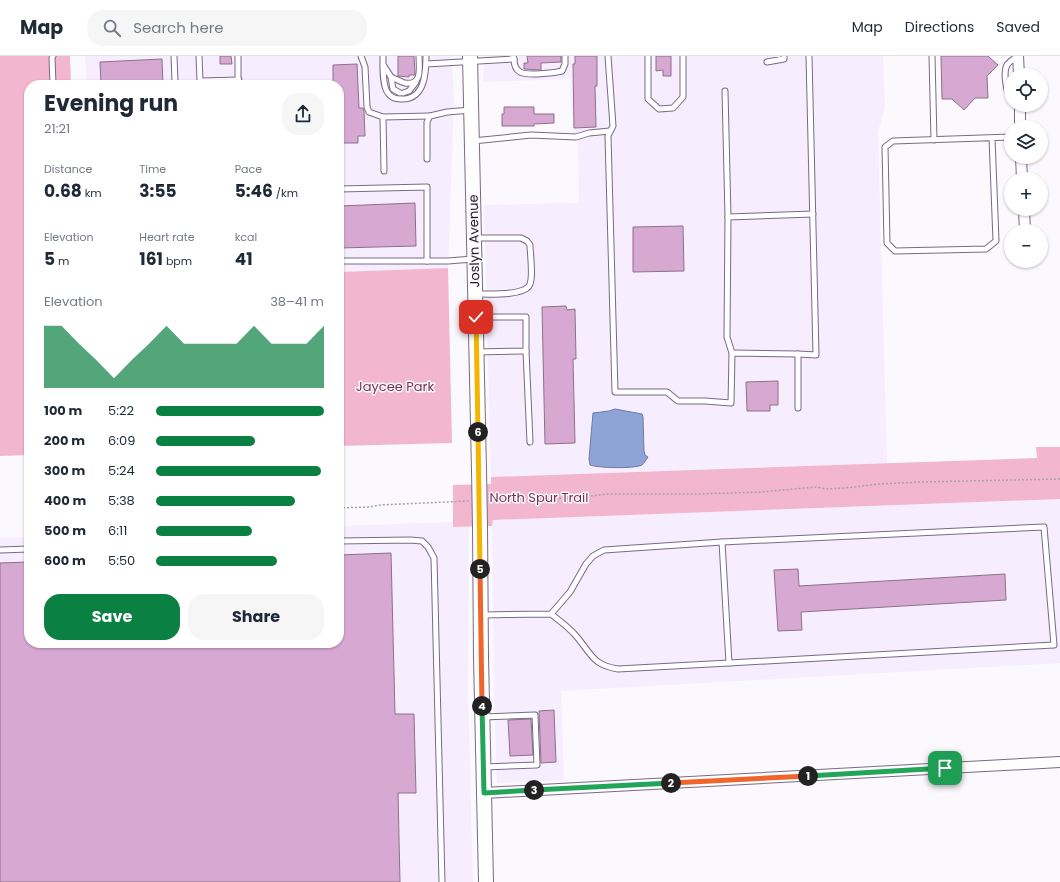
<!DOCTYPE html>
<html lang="en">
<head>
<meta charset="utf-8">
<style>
  body { margin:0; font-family:Poppins,sans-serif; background:#f6f6f7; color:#1f2937; height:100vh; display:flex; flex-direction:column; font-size:15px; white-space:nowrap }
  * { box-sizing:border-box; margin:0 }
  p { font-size:13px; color:#747a83 }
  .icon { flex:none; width:22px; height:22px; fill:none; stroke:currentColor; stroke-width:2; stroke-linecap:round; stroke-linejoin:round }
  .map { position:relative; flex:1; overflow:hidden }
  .panel { position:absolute; left:24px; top:24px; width:320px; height:568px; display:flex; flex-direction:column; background:#fff; border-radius:16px; box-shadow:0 1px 3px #0004 }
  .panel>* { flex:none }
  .controls { position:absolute; left:1004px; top:12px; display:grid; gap:8px }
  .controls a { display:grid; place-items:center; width:44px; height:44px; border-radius:50%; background:#fff; box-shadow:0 1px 3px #0004; font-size:20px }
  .pin { position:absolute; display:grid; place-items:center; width:34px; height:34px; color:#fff; margin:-17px; border-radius:8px; box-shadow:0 2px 6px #0006 }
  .km { position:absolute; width:20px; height:20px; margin:-10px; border-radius:50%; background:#222; color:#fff; font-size:11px; line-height:20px; text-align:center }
  .round { display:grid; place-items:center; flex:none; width:42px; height:42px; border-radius:16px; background:#f6f6f7 }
  .head { display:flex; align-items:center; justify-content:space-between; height:68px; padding:0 20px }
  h1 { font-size:22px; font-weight:700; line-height:30px }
  .figures { display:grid; grid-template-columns:repeat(3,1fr); gap:6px; height:68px; padding:4px 20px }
  .figures div { display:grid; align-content:center }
  .figures b { font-size:17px; font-weight:700 }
  .figures small { font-size:11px; font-weight:400 }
  .figures p { font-size:11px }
  .chart { height:112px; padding:8px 20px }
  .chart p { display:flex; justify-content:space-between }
  .chart svg { width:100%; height:72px; margin-top:4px; fill:#0b8043; opacity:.7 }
  .button { display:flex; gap:8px; margin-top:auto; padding:8px 20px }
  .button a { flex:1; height:46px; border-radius:16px; background:#0b8043; color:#fff; font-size:16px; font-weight:700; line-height:46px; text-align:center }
  .button a+a { background:#f6f6f7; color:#1f2937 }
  ul { padding:0 20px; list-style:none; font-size:13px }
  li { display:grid; grid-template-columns:64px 48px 1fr; align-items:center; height:30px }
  li i { height:10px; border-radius:5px; background:#0b8043 }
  header { display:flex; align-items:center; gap:24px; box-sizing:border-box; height:56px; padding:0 20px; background:#fff; border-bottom:1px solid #e0e1e3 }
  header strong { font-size:19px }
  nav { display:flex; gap:22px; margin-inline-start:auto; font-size:14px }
  .search { width:280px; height:36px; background:#f6f6f7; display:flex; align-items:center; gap:10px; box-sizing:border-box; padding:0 14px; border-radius:16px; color:#747a83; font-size:15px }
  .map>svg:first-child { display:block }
  .built { fill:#f6eefe }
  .green { fill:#f2b7cf }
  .water { fill:#8fa4d6; stroke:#6d7aa1 }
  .building { fill:#d7a8d1; stroke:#8c7188 }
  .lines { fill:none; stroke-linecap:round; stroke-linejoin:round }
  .lane-casing { stroke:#796986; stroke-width:7 }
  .street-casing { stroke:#796986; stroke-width:12 }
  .secondary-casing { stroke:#796986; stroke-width:16 }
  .path { stroke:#a6a1a9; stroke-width:1.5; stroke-dasharray:2 2; stroke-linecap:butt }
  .lane { stroke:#fff; stroke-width:5 }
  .street { stroke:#fff; stroke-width:10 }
  .secondary { stroke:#fff; stroke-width:14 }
  .secondary-bridge-casing { stroke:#796986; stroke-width:16; stroke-linecap:butt }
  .secondary-bridge { stroke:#fff; stroke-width:14 }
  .split-1-casing { stroke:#fff; stroke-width:8 }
  .split-2-casing { stroke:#fff; stroke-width:8 }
  .split-3-casing { stroke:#fff; stroke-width:8 }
  .split-4-casing { stroke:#fff; stroke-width:8 }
  .split-5-casing { stroke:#fff; stroke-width:8 }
  .split-6-casing { stroke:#fff; stroke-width:8 }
  .split-7-casing { stroke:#fff; stroke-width:8 }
  .split-1 { stroke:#22a559; stroke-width:5 }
  .split-2 { stroke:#f0652b; stroke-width:5 }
  .split-3 { stroke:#22a559; stroke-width:5 }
  .split-4 { stroke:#22a559; stroke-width:5 }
  .split-5 { stroke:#f0652b; stroke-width:5 }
  .split-6 { stroke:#f5b400; stroke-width:5 }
  .split-7 { stroke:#f5b400; stroke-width:5 }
  .labels { text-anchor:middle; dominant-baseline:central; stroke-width:3; stroke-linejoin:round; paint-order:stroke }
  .street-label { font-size:13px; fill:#1f1824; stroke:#fbf8fe }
  .park-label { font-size:13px; fill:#783154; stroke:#fbf8fe }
</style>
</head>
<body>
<header>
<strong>Map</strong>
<div class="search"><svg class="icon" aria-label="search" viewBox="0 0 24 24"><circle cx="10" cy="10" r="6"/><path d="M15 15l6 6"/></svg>Search here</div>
<nav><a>Map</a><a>Directions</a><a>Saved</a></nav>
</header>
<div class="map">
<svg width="1060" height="826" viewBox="0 0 1060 826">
  <rect width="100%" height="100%" fill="#fbf8fe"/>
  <!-- built -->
  <g class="built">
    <path d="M85 0H452L454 43 448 212 339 216V29H87Z"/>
    <path d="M484 0H883L885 51 878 76 887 407 491 421 484 149 579 147 578 80 573 79 570 23 483 26Z"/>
    <path d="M1060 443V607L561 635 564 724 497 727 494 638 492 464Z"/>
    <path d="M453 466V471H469L468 635 473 826H0V482L29 481V587H339V470Z"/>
  </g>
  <!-- green -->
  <g class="green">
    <path d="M0 0H70L71 29H29V399L0 400Z"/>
    <path d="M448 212 452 387 339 390V216Z"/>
    <path d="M1036 391H1060V443L493 464 492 470 453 471V429L491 428V421L1037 402Z"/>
  </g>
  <!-- water -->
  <path class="water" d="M615 353 642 358 643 361 644 395 645 399 648 401C646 404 644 407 642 409 634 413 598 412 590 409L589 403 593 357 609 355Z"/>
  <!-- building -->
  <g class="building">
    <path d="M220 0H231L232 8H220Z"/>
    <path d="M398 0H414L415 19H409V21L398 20Z"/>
    <path d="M527 0H561V6L541 7V14L524 13V7H528Z"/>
    <path d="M575 0H597V30H595L596 71 574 72 573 8H575Z"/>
    <path d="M656 0H671V20H663V14L656 15Z"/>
    <path d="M941 0H988L998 9 987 20 988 42H975L964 54 952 43H942Z"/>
    <path d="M162 3 163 29H101L100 6Z"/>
    <path d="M357 8 359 52H363L364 55 365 80H358V87H339V29H333V9Z"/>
    <path d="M504 51H534V58H554V67L534 68V70H502V58H504Z"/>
    <path d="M415 147 416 190 339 192V150Z"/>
    <path d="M683 170 684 215 633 216V171Z"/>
    <path d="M566 250 567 254 575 253 576 303H573L575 387 545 388 542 251Z"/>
    <path d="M778 325V349H770V355H747L746 326Z"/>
    <path d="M391 497 395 658H414L416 737H398L400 826H0V507L29 506V587H339V499Z"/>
    <path d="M798 513 799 530 1005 518 1006 544 801 556 802 574 778 575 774 514Z"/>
    <path d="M554 654 556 706 541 707 539 655Z"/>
    <path d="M531 663 533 699 510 700 508 664Z"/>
  </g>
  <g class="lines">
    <defs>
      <g id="lane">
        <path d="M53 0 52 2 53 29"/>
        <path d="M174 0 175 25"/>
        <path d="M199 0 200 25 201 29"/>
        <path d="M238 0V29"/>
        <path d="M361 0 365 11 367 51 369 56 383 61 430 60"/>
        <path d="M383 0C383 9 382 30 388 37 391 42 396 43 401 43 425 44 426 17 426 0"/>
        <path d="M608 0 613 70 608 80 615 336H667L678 345H705L731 347 732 297 798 298V352"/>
        <path d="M648 0V43L659 53 673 52 683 41V0"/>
        <path d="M932 0 934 84"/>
        <path d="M514 3C514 8 515 13 520 16 527 20 553 17 562 15L565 8V0"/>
        <path d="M767 6 784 3V0"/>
        <path d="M426 8 514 3 513 0"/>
        <path d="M384 10 391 21 402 26"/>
        <path d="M391 21 393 33 400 37"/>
        <path d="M200 25 239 24"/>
        <path d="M405 27C423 30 419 11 419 0"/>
        <path d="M725 35 728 161"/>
        <path d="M403 37 409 35 416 26"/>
        <path d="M1011 42C1006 37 1003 16 1007 9 1009 6 1014 3 1017 0"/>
        <path d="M383 61 384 115"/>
        <path d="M992 82 996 185 986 193 895 195 887 187 885 91 893 85 1011 81"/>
        <path d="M473 85 531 79 576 81 589 77 610 75"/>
        <path d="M427 103V66L430 60 447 56 471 54"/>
        <path d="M339 133 427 131V205"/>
        <path d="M475 182H521L527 185 530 189C530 198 534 223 529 230 522 240 488 238 476 238"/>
        <path d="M339 205H448L473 203"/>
        <path d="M477 261H526V295L477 296"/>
        <path d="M526 295 530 386"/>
        <path d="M732 297 727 281 728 161 813 158"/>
        <path d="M798 298 816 299 809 0"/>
        <path d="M339 485 410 484 422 485 428 491 434 502 442 826"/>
        <path d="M722 486 1044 471 1054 589 729 607"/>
        <path d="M0 494 29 493"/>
        <path d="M482 559 551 558 570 536 586 508 593 500 604 494 722 486 729 607 618 613C593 609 592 599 577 581 570 572 560 565 551 558"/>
        <path d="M483 661 535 659 537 709 484 711"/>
      </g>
      <g id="street">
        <path d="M1018 0 1019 19"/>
        <path d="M1020 49V71"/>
        <path d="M1021 101 1022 123"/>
        <path d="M1024 153 1025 175"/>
        <path d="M484 737 1060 706"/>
      </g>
      <g id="secondary">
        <path d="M470 0 479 414"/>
        <path d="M480 471 481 601 486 826"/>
      </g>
    </defs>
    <!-- lane casing -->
    <use href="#lane" class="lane-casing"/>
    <!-- street casing -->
    <use href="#street" class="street-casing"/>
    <!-- secondary casing -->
    <use href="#secondary" class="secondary-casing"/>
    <!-- path -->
    <g class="path">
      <path d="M491 444 573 442 608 438H698L761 436 816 431 826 433 845 432 879 428 920 426 1060 423"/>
      <path d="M339 452 369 451 380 449 469 445"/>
    </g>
    <!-- lane -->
    <use href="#lane" class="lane"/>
    <!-- street -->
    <use href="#street" class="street"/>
    <!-- secondary -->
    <use href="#secondary" class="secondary"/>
    <defs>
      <path id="secondary-bridge" d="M479 414 480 471"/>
    </defs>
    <!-- secondary-bridge casing -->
    <use href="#secondary-bridge" class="secondary-bridge-casing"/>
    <!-- secondary-bridge -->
    <use href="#secondary-bridge" class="secondary-bridge"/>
  </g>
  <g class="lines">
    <defs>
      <path id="split-1" d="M808 720 945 712"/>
      <path id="split-2" d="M671 727 808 720"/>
      <path id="split-3" d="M534 734 671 727"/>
      <path id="split-4" d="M482 650 484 737 534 734"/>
      <path id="split-5" d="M480 513 482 650"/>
      <path id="split-6" d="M478 376 480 513"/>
      <path id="split-7" d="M476 261 478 376"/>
    </defs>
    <!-- split-1 casing -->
    <use href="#split-1" class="split-1-casing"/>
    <!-- split-2 casing -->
    <use href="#split-2" class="split-2-casing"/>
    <!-- split-3 casing -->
    <use href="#split-3" class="split-3-casing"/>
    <!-- split-4 casing -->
    <use href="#split-4" class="split-4-casing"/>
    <!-- split-5 casing -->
    <use href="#split-5" class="split-5-casing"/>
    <!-- split-6 casing -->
    <use href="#split-6" class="split-6-casing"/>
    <!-- split-7 casing -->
    <use href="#split-7" class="split-7-casing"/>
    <!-- split-1 -->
    <use href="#split-1" class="split-1"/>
    <!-- split-2 -->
    <use href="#split-2" class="split-2"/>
    <!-- split-3 -->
    <use href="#split-3" class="split-3"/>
    <!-- split-4 -->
    <use href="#split-4" class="split-4"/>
    <!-- split-5 -->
    <use href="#split-5" class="split-5"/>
    <!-- split-6 -->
    <use href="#split-6" class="split-6"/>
    <!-- split-7 -->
    <use href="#split-7" class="split-7"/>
  </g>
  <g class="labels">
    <!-- street labels -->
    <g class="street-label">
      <text transform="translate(474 185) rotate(-91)">Joslyn Avenue</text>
    </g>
    <!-- park labels -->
    <g class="park-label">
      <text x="395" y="330">Jaycee Park</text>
      <text x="539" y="441">North Spur Trail</text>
    </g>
  </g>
</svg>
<div class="controls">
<a><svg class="icon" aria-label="locate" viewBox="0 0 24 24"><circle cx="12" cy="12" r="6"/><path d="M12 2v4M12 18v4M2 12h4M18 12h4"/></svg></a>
<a><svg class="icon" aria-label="layers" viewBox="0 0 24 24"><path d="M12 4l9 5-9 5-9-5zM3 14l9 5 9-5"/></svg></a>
<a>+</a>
<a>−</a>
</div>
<div class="pin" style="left:945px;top:712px;background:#1e9e55"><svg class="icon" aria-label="arrive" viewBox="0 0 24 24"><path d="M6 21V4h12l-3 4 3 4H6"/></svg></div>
<div class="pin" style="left:476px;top:261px;background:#d93025"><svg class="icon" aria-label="check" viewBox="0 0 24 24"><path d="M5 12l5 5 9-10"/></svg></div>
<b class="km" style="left:808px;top:720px">1</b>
<b class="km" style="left:671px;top:727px">2</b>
<b class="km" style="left:534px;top:734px">3</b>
<b class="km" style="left:482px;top:650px">4</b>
<b class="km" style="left:480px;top:513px">5</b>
<b class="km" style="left:478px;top:376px">6</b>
<section class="panel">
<div class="head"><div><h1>Evening run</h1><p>21:21</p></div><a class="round"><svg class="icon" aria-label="share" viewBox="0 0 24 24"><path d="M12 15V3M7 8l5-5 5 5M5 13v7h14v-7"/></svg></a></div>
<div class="figures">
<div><p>Distance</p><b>0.68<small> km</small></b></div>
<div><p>Time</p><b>3:55</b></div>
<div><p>Pace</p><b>5:46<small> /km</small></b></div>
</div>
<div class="figures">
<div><p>Elevation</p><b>5<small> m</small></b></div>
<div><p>Heart rate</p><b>161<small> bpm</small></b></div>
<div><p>kcal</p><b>41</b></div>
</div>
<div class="chart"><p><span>Elevation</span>38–41 m</p>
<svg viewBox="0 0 160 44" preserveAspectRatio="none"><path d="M0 44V6L10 6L20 17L30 27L40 38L50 27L60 17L70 6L80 17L90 17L100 17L110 17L120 6L130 17L140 17L150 17L160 6V44z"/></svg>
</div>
<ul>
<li><b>100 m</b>5:22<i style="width:100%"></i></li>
<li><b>200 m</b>6:09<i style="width:59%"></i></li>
<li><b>300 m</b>5:24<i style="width:98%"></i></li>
<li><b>400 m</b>5:38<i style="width:83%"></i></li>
<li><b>500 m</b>6:11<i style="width:57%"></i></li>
<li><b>600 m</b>5:50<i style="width:72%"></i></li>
</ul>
<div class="button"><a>Save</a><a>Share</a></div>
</section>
</div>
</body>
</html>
